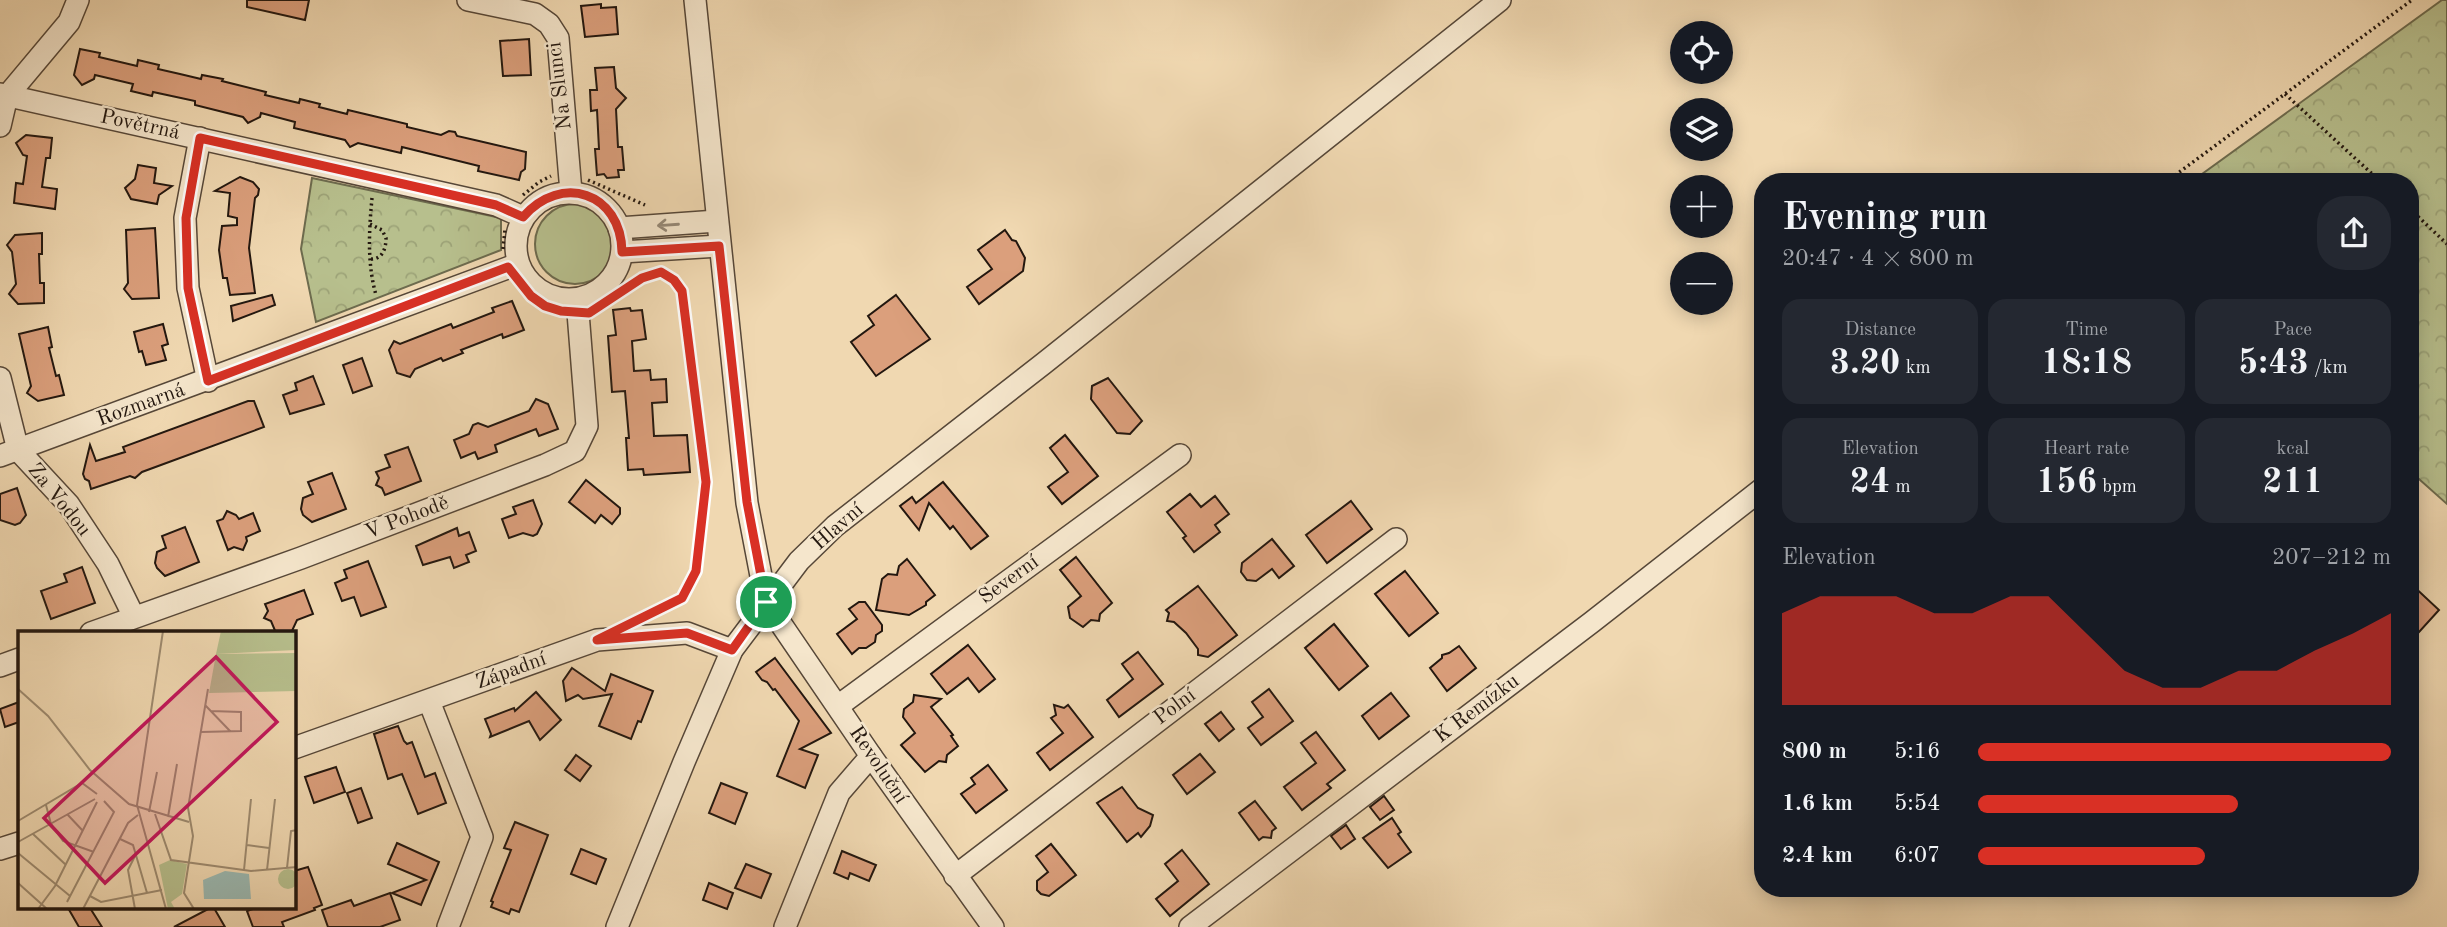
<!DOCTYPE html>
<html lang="en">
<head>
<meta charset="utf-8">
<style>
  body { margin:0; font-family:"Old Standard TT",serif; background:#242831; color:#f1f3f6; height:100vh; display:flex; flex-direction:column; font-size:26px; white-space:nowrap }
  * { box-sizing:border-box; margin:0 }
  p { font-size:23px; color:#9ea1a6 }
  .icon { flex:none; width:38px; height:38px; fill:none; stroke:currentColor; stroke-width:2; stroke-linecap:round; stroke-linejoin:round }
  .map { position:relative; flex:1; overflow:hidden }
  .panel { position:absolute; left:1754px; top:173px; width:665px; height:724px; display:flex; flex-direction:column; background:#171b24; border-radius:28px; box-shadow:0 4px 18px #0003 }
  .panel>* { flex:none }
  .controls { position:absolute; left:1670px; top:21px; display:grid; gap:14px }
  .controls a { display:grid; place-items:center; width:63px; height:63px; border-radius:50%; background:#171b24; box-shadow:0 4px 18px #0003; font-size:35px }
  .pin { position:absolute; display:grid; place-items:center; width:60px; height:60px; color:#fff; margin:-30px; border:4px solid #fff; border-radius:50%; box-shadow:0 2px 7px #0007 }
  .round { display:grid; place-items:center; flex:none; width:74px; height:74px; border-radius:28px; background:#242831 }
  .headline { display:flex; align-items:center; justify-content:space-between; height:119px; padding:0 28px }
  h1 { font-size:38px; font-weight:800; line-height:52px }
  .stats { display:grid; grid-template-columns:repeat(3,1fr); gap:10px; height:119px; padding:7px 28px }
  .stats div { display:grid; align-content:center; border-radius:18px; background:#242831; text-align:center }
  .stats b { font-size:35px; font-weight:800 }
  .stats small { font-size:19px; font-weight:400 }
  .stats p { font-size:19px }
  .chart { height:196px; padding:14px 28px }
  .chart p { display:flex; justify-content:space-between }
  .chart svg { width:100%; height:126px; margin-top:7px; fill:#d93025; opacity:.7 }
  ul { padding:0 28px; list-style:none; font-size:23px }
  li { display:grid; grid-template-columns:112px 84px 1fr; align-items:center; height:52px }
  li i { height:18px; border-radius:9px; background:#d93025 }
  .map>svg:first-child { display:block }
  .grass { fill:#b7bf8d; stroke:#6d6b4e; stroke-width:2 }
  .forest { fill:url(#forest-crowns); stroke:#6d6b4e; stroke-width:2 }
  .building { fill:#db9f7c; stroke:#23170f; stroke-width:2 }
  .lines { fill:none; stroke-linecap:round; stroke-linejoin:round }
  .minor-casing { stroke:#564738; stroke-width:24 }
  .path { stroke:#23170f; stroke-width:3.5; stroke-dasharray:2 3.5; stroke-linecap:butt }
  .minor { stroke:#f5e6cc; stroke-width:21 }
  .oneway { stroke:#968977 }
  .route-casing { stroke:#fff; stroke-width:14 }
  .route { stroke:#d93025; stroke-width:9 }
  .labels { text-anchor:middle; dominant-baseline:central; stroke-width:5; stroke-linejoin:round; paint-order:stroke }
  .street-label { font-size:21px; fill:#23170f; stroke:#f5e6cc }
  .inset-road { fill:none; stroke:#9e8b70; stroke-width:2 }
  .view { fill:#c2185b; fill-opacity:0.15; stroke:#c2185b; stroke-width:3.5 }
  .inset-edge { fill:none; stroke:#23170f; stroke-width:3.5 }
</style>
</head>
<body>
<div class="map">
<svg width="2447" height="927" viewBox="0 0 2447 927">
  <defs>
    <pattern id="forest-crowns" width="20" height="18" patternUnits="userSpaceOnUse" patternTransform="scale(1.75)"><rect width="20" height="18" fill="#b7bf8d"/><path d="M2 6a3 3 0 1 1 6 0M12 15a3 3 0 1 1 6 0" fill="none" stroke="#9da378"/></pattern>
  </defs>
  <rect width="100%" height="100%" fill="#f0d8b1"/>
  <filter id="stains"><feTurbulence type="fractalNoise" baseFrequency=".00286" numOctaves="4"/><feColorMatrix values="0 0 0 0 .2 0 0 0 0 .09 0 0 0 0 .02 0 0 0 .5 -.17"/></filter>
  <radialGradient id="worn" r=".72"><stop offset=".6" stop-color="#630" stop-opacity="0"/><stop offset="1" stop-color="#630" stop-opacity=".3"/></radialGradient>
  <!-- grass -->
  <circle class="grass" cx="575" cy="244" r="40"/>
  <!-- forest -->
  <g class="forest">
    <path d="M2442 0H2447V504L2410 471V182H2191Z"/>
    <path d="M312 178 501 218V250L316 322 301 249Z"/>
  </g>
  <!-- building -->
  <g class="building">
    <path d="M247 0H309L305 20 247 7Z"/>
    <path d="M601 4V8L616 7 618 34 585 37 581 6Z"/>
    <path d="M529 39 531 75 503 76 500 41Z"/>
    <path d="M80 49 100 53 99 57 137 66 138 60 159 65 158 69 180 74 201 79 202 75 223 79 222 81 266 92 265 95 299 103 300 99 320 104 319 107 347 114 348 110 407 124V127L441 135 449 131 455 132 457 136 479 141 526 152 525 169 521 172 519 180 478 171 479 166 402 147 401 153 358 143 350 147 345 140 294 128 295 122 261 113 260 117 248 123 243 117 195 105V101L153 92 152 96 131 91 133 84 95 75 94 79 82 85 74 75Z"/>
    <path d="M614 67 616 88 626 98 616 109 618 147H622L624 170H618L619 177 607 178 604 174 597 175 595 149H599L597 110 591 111 590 90H597L595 68Z"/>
    <path d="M26 135 52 138 50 158H46L42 187 57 189 55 209 14 203 16 183 23 184 27 156 23 155 16 143Z"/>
    <path d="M138 165 156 168 154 183 172 186 159 195 157 204 131 199 125 188 135 179Z"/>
    <path d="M240 177 253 182 259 189 258 195 255 198 249 248 255 293 230 295 227 278H223L219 250 222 226 237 225V218L228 216 230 193 215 191Z"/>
    <path d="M155 228 159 298 132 299 124 289 128 283 126 230Z"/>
    <path d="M1005 230 1012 240 1016 241 1025 258 1023 271 979 304 967 287 992 269 978 250Z"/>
    <path d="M42 233V254H39L40 283H44V303L18 304 9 294 16 284 12 252 7 245 15 235Z"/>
    <path d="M272 295 275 305 233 321 231 306Z"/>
    <path d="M896 295 930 339 876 376 851 342 874 325 868 316Z"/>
    <path d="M512 301 524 330 503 338 502 334 461 350 463 353 443 361 441 358 415 369 410 377 397 373 389 350 394 341 400 344 451 324 453 328 494 312 492 308Z"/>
    <path d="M630 308 631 311 642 310 646 339 632 341 634 371 650 370 651 380 666 379 667 402 652 403 654 436 687 435 690 472 644 475 643 469 628 470 626 438H629L625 391 612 392 608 336 616 335 613 310Z"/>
    <path d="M163 324 168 344 162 346 166 360 146 365 142 351 139 352 134 332Z"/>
    <path d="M48 327 52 347 49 348 56 376 59 375 64 395 38 401 27 393 31 386 19 334Z"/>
    <path d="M362 358 372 386 353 393 343 365Z"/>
    <path d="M313 376 324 404 290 414 283 395 297 390 295 383Z"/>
    <path d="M1108 378 1142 421 1130 434 1117 433 1091 399 1092 386Z"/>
    <path d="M536 399 548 404 558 429 539 436 536 429 495 445 497 452 478 459 475 452 461 458 454 440 469 434 473 425 478 423 488 427 529 411Z"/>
    <path d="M248 401H254L264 427 142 472 135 478 130 476 91 489 89 481 85 479 83 474 90 445 96 461 125 452 123 447Z"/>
    <path d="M1065 435 1098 476 1062 504 1048 487 1068 472 1050 448Z"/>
    <path d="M408 447 421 481 385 495 382 488 376 485 379 478 376 472 390 467 385 455Z"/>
    <path d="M332 473 346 509 312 522 303 515 301 509 303 498 313 494 308 482Z"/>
    <path d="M586 480 620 508V514L612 524 601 515 595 523 569 502Z"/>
    <path d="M943 482 988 536 971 549 953 526 950 529 929 503 919 530 900 506 912 497 916 503Z"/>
    <path d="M17 488 26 515 20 523 15 525 0 520V494Z"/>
    <path d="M1190 494 1201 507 1215 496 1229 514 1215 525 1220 532 1194 552 1183 538 1186 536 1167 512Z"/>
    <path d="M533 500 542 524 537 534 533 536 523 533 509 538 502 519 516 514 513 507Z"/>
    <path d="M1351 501 1372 529 1327 563 1306 535Z"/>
    <path d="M227 511 236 515 239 519 253 513 260 531 246 537 247 541 243 550 234 547 228 550 217 521 223 519Z"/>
    <path d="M185 527 199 562 165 576 157 568 155 563 157 552 166 548 162 536Z"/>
    <path d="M457 528 459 536 469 532 476 551 466 555 469 562 454 568 450 557 423 565 416 546Z"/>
    <path d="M1272 539 1294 566 1279 578 1272 569 1256 581 1247 580 1241 572 1242 563Z"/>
    <path d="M1076 557 1112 603 1100 614 1099 621 1091 620 1083 627 1070 618 1068 607 1081 596 1060 570Z"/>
    <path d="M907 559 935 595 926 602V605L909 615 876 610 882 579 888 574 897 575 899 566Z"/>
    <path d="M368 561 386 607 361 616 354 597 342 601 335 583 347 578 344 570Z"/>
    <path d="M82 567 95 603 51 619 41 591 67 582 64 574Z"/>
    <path d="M1405 571 1438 613 1409 636 1375 594Z"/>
    <path d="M2410 583 2439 610 2410 642Z"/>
    <path d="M1198 586 1237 635 1208 657 1198 655V649L1186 633 1174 622 1167 621 1169 613 1166 610Z"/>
    <path d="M304 590 313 614 297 620 291 633H276L271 621 264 618 268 611 265 604Z"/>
    <path d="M859 602H865L882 625V631L876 635 875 642 866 648H859L852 654 837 634 857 619 849 609Z"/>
    <path d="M1334 624 1368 666 1339 690 1305 648Z"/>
    <path d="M968 645 995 679 979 692 968 678 947 694 931 674Z"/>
    <path d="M1459 646 1476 668 1447 691 1430 668 1442 658V655L1449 653Z"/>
    <path d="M1138 652 1163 684 1119 717 1107 700 1133 679 1122 664Z"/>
    <path d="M775 658 831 733 800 749 818 755 805 788 777 776 799 721 775 689 773 690 767 682 762 680 756 672Z"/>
    <path d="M572 668 605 691 611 674 653 691 641 722 638 721 631 739 599 726 612 694 583 699 578 695 566 701 563 681Z"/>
    <path d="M1269 689 1293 721 1261 745 1248 728 1263 717 1252 702Z"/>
    <path d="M536 692 561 720 540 740 529 721 490 737 491 734 485 719 514 708 515 711Z"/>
    <path d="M1391 693 1409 716 1379 739 1362 716Z"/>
    <path d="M914 695 941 699 931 707 953 735 951 736 958 746 947 755 946 762 939 761 925 772 901 745 915 733 903 717 904 709 913 702Z"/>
    <path d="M19 702V722L5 727 0 709Z"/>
    <path d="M1054 705 1064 708 1068 705 1093 737 1050 770 1037 753 1063 733 1051 718 1056 715Z"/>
    <path d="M1221 712 1234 729 1219 741 1205 724Z"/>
    <path d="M398 726 404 741 407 744 412 742 425 777 435 773 446 803 418 814 402 774 388 779 374 734Z"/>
    <path d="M1316 732 1345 770 1327 784 1331 788 1302 810 1284 787 1316 763 1301 743Z"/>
    <path d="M1200 754 1215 772 1187 794 1173 775Z"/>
    <path d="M576 755 591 766 580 781 565 770Z"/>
    <path d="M988 765 1007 790 976 813 961 794 975 784 971 778Z"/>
    <path d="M336 767 345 792 314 803 305 777Z"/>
    <path d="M721 783 747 793 735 824 709 813Z"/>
    <path d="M1122 787 1138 808 1153 815 1150 826 1141 837 1138 833 1127 842 1097 803Z"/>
    <path d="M361 788 372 818 358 823 347 793Z"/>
    <path d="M1384 796 1394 810 1380 820 1370 807Z"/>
    <path d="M1255 801 1276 828 1272 831 1271 838 1263 837 1259 840 1239 813Z"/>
    <path d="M1392 818 1401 832 1398 834 1411 852 1388 868 1363 838Z"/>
    <path d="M515 822 548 835 519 912 511 909 509 914 491 907 493 902 491 901 511 850 504 848Z"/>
    <path d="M1346 825 1355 839 1341 849 1331 836Z"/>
    <path d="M397 843 439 862 421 905 392 893 426 880 388 864Z"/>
    <path d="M1051 844 1076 875 1049 896 1041 894 1037 890V881L1048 872 1036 856Z"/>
    <path d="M581 849 606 859 596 884 571 874Z"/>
    <path d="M1182 850 1209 884 1170 916 1156 899 1178 881 1165 864Z"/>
    <path d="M842 851 876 865 869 881 850 873 848 879 834 873Z"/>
    <path d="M746 864 771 874 761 898 735 888Z"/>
    <path d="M308 867 322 905 314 908 315 910 282 922 284 927H253L247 911 256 908H294V871Z"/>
    <path d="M709 883 733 893 727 909 703 900Z"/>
    <path d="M390 893 400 920 380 927H328L322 910 351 900 354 906Z"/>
    <path d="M68 908H90L102 927H79Z"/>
    <path d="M210 908H214L225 927H174Z"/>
  </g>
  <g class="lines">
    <defs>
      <g id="minor">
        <path d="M468 0 535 14 549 24 558 38 571 192"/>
        <path d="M695 0 747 503 766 602 871 756 993 927"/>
        <path d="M0 94 496 205 523 217"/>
        <path d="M0 126 7 96 69 22 78 0"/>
        <path d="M200 138 185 218 188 288 208 381"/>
        <circle cx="569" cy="246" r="53"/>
        <path d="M619 228 717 221"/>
        <path d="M622 252 719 246"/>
        <path d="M0 378 18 450 69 505 108 564 134 617"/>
        <path d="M0 456 518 264"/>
        <path d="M91 633 301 558 545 465 575 451 587 426 577 300"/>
        <path d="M0 666 19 659"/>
        <path d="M429 701 482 837 448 927"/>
        <path d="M838 706 1180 455"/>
        <path d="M294 748 597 640 687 633 732 650"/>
        <path d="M0 849 19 843"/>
        <path d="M955 876 1396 539"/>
        <path d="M617 927 684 762 732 650 799 561 835 526 1043 364 1500 0"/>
        <path d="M785 927 839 793 871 756"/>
        <path d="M1190 927 1592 622 1762 489"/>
      </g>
    </defs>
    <!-- minor casing -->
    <use href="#minor" class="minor-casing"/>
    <!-- path -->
    <g class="path">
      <path d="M2285 94 2381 182"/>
      <path d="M588 180 645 205"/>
      <path d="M2166 182 2412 0"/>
      <path d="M523 195 539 182 551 176"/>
      <path d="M372 198C369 231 367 263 376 295"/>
      <path d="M2410 209 2447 244"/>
      <path d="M370 224 382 230 386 238C386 249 382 260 370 259"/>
      <path d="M503 249 505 229"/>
      <path d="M519 283C531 296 542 305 558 311"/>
      <path d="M596 308 642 278 661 272"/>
      <path d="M646 615 682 598 696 571 706 482 682 291 674 280 661 272 660 269"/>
    </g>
    <!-- minor -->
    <use href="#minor" class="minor"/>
  </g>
  <!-- one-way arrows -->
  <defs><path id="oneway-shaft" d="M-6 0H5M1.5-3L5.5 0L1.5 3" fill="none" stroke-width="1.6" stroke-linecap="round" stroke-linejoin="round" transform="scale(1.75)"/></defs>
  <use class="oneway" href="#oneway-shaft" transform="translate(668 225) rotate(176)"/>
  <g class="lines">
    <defs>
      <path id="route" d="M200 138 496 205 523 217C561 173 621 192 622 252L719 246 747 502 766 602 732 650 687 633 597 640 682 598 696 571 706 482 682 291 674 280 661 272 642 278 589 313 561 311 545 306 531 296 508 267 208 381 188 288 186 218Z"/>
    </defs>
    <!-- route casing -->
    <use href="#route" class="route-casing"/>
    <!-- route -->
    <use href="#route" class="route"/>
  </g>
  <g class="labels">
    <!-- street labels -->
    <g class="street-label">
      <text transform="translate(560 86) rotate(-97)">Na Slunci</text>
      <text transform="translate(140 125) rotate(12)">Povětrná</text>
      <text transform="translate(141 405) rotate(-20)">Rozmarná</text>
      <text transform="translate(59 500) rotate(51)">Za Vodou</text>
      <text transform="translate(407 518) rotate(-21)">V Pohodě</text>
      <text transform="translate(838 527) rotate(-41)">Hlavní</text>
      <text transform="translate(1009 580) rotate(-36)">Severní</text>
      <text transform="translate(511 671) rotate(-20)">Západní</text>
      <text transform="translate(1175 707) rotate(-37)">Polní</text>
      <text transform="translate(1477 709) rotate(-37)">K Remízku</text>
      <text transform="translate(878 765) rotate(56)">Revoluční</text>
    </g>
  </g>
  <!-- overview -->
  <g transform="translate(18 631)">
    <rect width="278" height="278" fill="#f0d8b1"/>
    <path d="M203 0H278V19L198 23ZM260 248a10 10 0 1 1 20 0a10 10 0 1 1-20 0Z" fill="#b7bf8d"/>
    <path d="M278 22V60L191 62 198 23ZM152 229 169 233 164 263 153 271 157 278H150L141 234Z" fill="#b7bf8d"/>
    <path d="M207 240 231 243 233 268H186L185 249Z" fill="#9bb9b2"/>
    <path class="inset-road" d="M145 0 119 174 148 278M0 58 30 85 72 139 111 173 171 191M187 74 212 100M183 101 223 100V81L193 80M28 174 33 193 45 210 76 221M131 181 139 141M49 183 65 200M137 183 153 229 233 240 279 236M150 186 159 133M0 190 64 152 79 163M15 203 48 234M102 208 115 214 129 262M0 211 77 168M229 214 251 217M0 222 52 265M269 237 273 200 279 199M226 239 233 168M249 239 257 168M0 252 29 278M72 265 83 271 144 259M49 271 96 181 86 170M20 278 37 255 79 171M65 278 110 192 120 184M117 278 110 239 118 223M176 278 166 262 175 205 170 177 190 58"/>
    <path class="view" d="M198 26 259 91 87 252 26 187Z"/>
    <rect width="278" height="278" class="inset-edge"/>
  </g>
  <rect width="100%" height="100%" filter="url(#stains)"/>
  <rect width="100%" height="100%" fill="url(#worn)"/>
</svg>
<div class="controls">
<a><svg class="icon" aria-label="locate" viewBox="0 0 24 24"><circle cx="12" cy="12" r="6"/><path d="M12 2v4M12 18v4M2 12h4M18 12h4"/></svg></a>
<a><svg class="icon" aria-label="layers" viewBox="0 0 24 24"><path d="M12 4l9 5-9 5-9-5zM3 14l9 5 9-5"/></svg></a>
<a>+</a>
<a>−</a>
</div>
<div class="pin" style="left:766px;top:602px;background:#1e9e55"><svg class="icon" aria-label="arrive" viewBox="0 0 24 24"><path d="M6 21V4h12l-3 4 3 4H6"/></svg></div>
<section class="panel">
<div class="headline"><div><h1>Evening run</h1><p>20:47 · 4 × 800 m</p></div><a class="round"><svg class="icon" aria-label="share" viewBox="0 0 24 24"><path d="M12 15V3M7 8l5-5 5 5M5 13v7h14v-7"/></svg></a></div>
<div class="stats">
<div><p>Distance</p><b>3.20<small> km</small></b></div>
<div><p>Time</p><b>18:18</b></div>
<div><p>Pace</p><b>5:43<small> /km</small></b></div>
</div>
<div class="stats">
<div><p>Elevation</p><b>24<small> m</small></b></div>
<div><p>Heart rate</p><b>156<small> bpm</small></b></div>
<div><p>kcal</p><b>211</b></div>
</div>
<div class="chart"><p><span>Elevation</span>207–212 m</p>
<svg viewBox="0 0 160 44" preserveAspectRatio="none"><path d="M0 44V12L10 6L20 6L30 6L40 12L50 12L60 6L70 6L80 19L90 32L100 38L110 38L120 32L130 32L140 25L150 19L160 12V44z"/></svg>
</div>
<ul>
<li><b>800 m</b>5:16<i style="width:100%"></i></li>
<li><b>1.6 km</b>5:54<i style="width:63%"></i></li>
<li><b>2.4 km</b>6:07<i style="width:55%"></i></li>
</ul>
</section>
</div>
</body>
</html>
